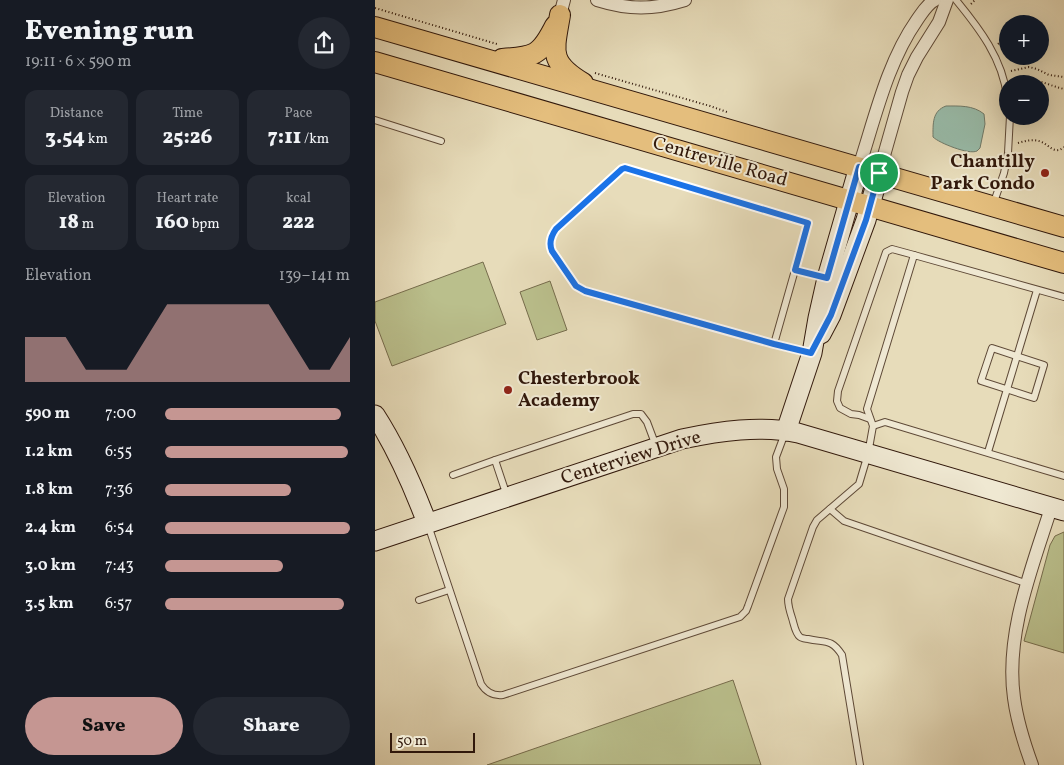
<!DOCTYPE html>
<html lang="en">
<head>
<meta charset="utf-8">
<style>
  body { margin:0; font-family:Vollkorn,serif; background:#242831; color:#f1f3f6; height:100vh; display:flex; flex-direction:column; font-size:19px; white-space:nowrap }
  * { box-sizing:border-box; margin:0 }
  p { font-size:16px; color:#9ea1a6 }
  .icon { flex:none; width:28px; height:28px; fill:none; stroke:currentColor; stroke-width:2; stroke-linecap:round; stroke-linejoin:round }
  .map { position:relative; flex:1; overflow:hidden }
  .side { display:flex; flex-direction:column; background:#171b24; width:375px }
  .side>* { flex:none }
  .buttons { position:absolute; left:624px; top:15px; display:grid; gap:10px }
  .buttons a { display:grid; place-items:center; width:50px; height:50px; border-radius:50%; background:#171b24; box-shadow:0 5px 20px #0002; font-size:25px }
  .scale { position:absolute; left:15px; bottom:12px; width:85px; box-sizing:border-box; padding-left:5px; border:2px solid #31180b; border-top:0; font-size:14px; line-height:18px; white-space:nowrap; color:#31180b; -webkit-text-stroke:4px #efe8d2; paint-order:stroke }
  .pin { position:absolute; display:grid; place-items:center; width:42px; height:42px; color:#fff; margin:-21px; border:2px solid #fff; border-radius:50%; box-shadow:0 1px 5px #0007 }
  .round { display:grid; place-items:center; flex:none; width:52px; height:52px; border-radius:26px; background:#242831 }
  .head { display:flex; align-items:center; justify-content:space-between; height:85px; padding:0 25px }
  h1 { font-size:28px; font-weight:800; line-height:38px }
  .stats { display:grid; grid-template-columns:repeat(3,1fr); gap:8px; height:85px; padding:5px 25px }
  .stats div { display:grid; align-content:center; border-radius:12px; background:#242831; text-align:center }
  .stats b { font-size:21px; font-weight:800 }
  .stats small { font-size:14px; font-weight:400 }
  .stats p { font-size:14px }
  .chart { height:140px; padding:10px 25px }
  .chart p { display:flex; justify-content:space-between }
  .chart svg { width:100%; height:90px; margin-top:5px; fill:#c59692; opacity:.7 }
  .cta { display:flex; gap:10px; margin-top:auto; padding:10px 25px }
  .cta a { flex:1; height:58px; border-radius:30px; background:#c59692; color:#111; font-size:20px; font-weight:800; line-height:58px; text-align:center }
  .cta a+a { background:#242831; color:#f1f3f6 }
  ul { padding:0 25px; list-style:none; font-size:16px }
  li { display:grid; grid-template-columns:80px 60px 1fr; align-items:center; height:38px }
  li i { height:12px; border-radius:6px; background:#c59692 }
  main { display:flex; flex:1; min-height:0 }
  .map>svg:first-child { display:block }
  .green { fill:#babf8c; stroke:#766c4c }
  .water { fill:#98bcaa; stroke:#6f7a6a }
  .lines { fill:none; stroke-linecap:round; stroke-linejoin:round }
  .lane-casing { stroke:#5e4937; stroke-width:8 }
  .street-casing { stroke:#5e4937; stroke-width:14 }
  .secondary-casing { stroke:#31180b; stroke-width:21 }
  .primary-casing { stroke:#31180b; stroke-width:22 }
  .path { stroke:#31180b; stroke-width:2; stroke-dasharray:1 2.5; stroke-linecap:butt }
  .lane { stroke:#efe8d2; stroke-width:6 }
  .street { stroke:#efe8d2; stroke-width:12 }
  .secondary { stroke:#efe8d2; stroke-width:19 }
  .primary { stroke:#e4be7d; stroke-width:20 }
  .route-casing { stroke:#fff; stroke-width:10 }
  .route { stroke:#1a73e8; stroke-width:6 }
  .poi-dot { fill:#8f2418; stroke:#efe8d2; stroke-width:2 }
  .labels { text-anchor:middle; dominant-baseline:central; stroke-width:4; stroke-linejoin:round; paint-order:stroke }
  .street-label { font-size:19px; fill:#31180b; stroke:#efe8d2 }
  .poi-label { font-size:19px; font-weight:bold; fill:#31180b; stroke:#efe8d2; text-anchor:end }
</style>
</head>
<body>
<main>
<section class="side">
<div class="head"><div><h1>Evening run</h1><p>19:11 · 6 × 590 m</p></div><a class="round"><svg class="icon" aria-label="share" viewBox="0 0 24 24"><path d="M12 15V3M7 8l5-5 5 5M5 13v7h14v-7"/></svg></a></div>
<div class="stats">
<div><p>Distance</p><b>3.54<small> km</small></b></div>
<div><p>Time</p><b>25:26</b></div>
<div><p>Pace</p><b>7:11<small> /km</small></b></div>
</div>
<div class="stats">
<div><p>Elevation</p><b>18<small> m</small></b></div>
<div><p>Heart rate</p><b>160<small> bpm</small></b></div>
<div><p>kcal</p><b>222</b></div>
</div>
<div class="chart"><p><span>Elevation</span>139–141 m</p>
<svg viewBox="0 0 160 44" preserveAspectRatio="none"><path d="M0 44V22L10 22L20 22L30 38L40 38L50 38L60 22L70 6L80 6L90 6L100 6L110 6L120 6L130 22L140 38L150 38L160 22V44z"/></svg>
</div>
<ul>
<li><b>590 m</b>7:00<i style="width:95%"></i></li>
<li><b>1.2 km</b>6:55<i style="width:99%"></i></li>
<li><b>1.8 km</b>7:36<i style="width:68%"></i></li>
<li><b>2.4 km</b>6:54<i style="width:100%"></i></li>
<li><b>3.0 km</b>7:43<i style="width:64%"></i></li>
<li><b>3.5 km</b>6:57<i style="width:97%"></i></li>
</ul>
<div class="cta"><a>Save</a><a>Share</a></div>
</section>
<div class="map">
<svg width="689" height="765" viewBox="0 0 689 765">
  <rect width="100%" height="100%" fill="#e7dcba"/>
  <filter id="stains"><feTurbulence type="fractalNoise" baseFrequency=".004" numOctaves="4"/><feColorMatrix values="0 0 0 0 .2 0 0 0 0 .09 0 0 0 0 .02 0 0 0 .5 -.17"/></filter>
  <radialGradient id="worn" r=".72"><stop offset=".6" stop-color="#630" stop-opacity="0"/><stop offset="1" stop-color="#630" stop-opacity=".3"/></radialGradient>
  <!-- green -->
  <g class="green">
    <path d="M108 262 131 324 17 366 0 321V302Z"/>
    <path d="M175 281 192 330 162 340 145 292Z"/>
    <path d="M689 532V653L649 641 675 545 680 536Z"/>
    <path d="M358 680 386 765H112Z"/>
  </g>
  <!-- water -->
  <path class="water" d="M571 106C584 106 598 105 609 114L610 124 605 148C604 149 603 150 602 151 594 155 564 143 558 137 558 124 557 111 571 106Z"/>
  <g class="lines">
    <defs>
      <g id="lane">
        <path d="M581 0C604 28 628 59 632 97"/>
        <path d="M0 120 66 141"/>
        <path d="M618 205 629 173 633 153 635 116"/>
        <path d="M420 270 433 223 250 168 247 169 181 229C176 235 174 244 177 251L201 286 211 291 399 344 435 353"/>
        <path d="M399 344 420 270 450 278"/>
        <path d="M617 348 669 365 659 398 606 381Z"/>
        <path d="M495 419 484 415 476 414 465 408 462 401 463 391 511 252 517 249 539 255"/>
        <path d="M498 426 510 422 689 476"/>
        <path d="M613 452 662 290"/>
        <path d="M120 460 132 496"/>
        <path d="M78 475 120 460 258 414H266L272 422 281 446"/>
        <path d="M455 509 469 521 653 584"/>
        <path d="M53 525 106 684C111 692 119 696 128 695L365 617 371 611 373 606 409 507V489L402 469 401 457 410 433"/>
        <path d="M44 600 74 590"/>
        <path d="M485 765 467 655C456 638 450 643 433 639 431 639 426 638 425 637 420 633 419 624 417 618 415 612 413 605 413 599L438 527 442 520 484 484 493 454 498 426 492 409 539 255 689 297"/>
      </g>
      <g id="street">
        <path d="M222 0C254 10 278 10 310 0"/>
        <path d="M185 15 189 0"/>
        <path d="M484 167C500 118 512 63 542 20 547 13 552 4 560 0"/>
        <path d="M504 173 527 92 533 75 542 57 564 22 572 0"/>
        <path d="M657 765C649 743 642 721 639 698 630 634 657 568 676 508"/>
      </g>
      <g id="secondary">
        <path d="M446 334 456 315 491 220 504 173"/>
        <path d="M0 415C22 449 38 486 52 523"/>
        <path d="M411 431 437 353 443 318 452 278 484 167"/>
        <path d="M0 541 307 439C345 431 385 425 423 433L689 511"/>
      </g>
      <g id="primary">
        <path d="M185 15C179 51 173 62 208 83"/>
        <path d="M0 27 689 227"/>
        <path d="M127 59C159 57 165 56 180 26"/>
        <path d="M0 62 689 263"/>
      </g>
    </defs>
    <!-- lane casing -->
    <use href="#lane" class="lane-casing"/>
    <!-- street casing -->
    <use href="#street" class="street-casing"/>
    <!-- secondary casing -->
    <use href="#secondary" class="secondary-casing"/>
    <!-- primary casing -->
    <use href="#primary" class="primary-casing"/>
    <!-- path -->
    <g class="path">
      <path d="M596 4 600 0"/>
      <path d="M0 8 122 44"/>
      <path d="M623 44 632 37"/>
      <path d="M636 71 654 67 662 69 674 75 689 77"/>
      <path d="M220 73 335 106 352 112"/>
      <path d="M639 83C661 76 668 84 689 89"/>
      <path d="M643 143C650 141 657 139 664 141 673 143 679 156 689 147"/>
    </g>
    <!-- lane -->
    <use href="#lane" class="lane"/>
    <!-- street -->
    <use href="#street" class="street"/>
    <!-- secondary -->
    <use href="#secondary" class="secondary"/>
    <!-- primary -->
    <use href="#primary" class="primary"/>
  </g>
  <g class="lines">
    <defs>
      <path id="route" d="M484 167 504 173 491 220 456 315 436 353 399 344 210 291 201 286 177 251C174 244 176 236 181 229L247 169 250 168 433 223 420 270 452 278Z"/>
    </defs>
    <!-- route casing -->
    <use href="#route" class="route-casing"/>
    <!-- route -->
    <use href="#route" class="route"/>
  </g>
  <!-- markers -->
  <g class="poi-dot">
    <circle cx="670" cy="173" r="5"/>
    <circle cx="133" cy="390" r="5"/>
  </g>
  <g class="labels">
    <!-- street labels -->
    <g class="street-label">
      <text transform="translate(345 162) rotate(16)">Centreville Road</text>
      <text transform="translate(256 458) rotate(-17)">Centerview Drive</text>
    </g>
    <!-- poi labels -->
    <g class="poi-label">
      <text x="660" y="162">Chantilly<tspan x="660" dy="22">Park Condo</tspan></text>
      <text x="143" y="379" text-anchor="start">Chesterbrook<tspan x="143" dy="22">Academy</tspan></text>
    </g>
  </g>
  <rect width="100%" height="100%" filter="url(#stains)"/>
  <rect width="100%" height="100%" fill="url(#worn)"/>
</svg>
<div class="buttons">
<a>+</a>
<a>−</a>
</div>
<div class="scale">50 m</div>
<div class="pin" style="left:504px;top:173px;background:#1e9e55"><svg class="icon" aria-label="arrive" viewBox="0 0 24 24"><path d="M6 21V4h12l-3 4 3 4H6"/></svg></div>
</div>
</main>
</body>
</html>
